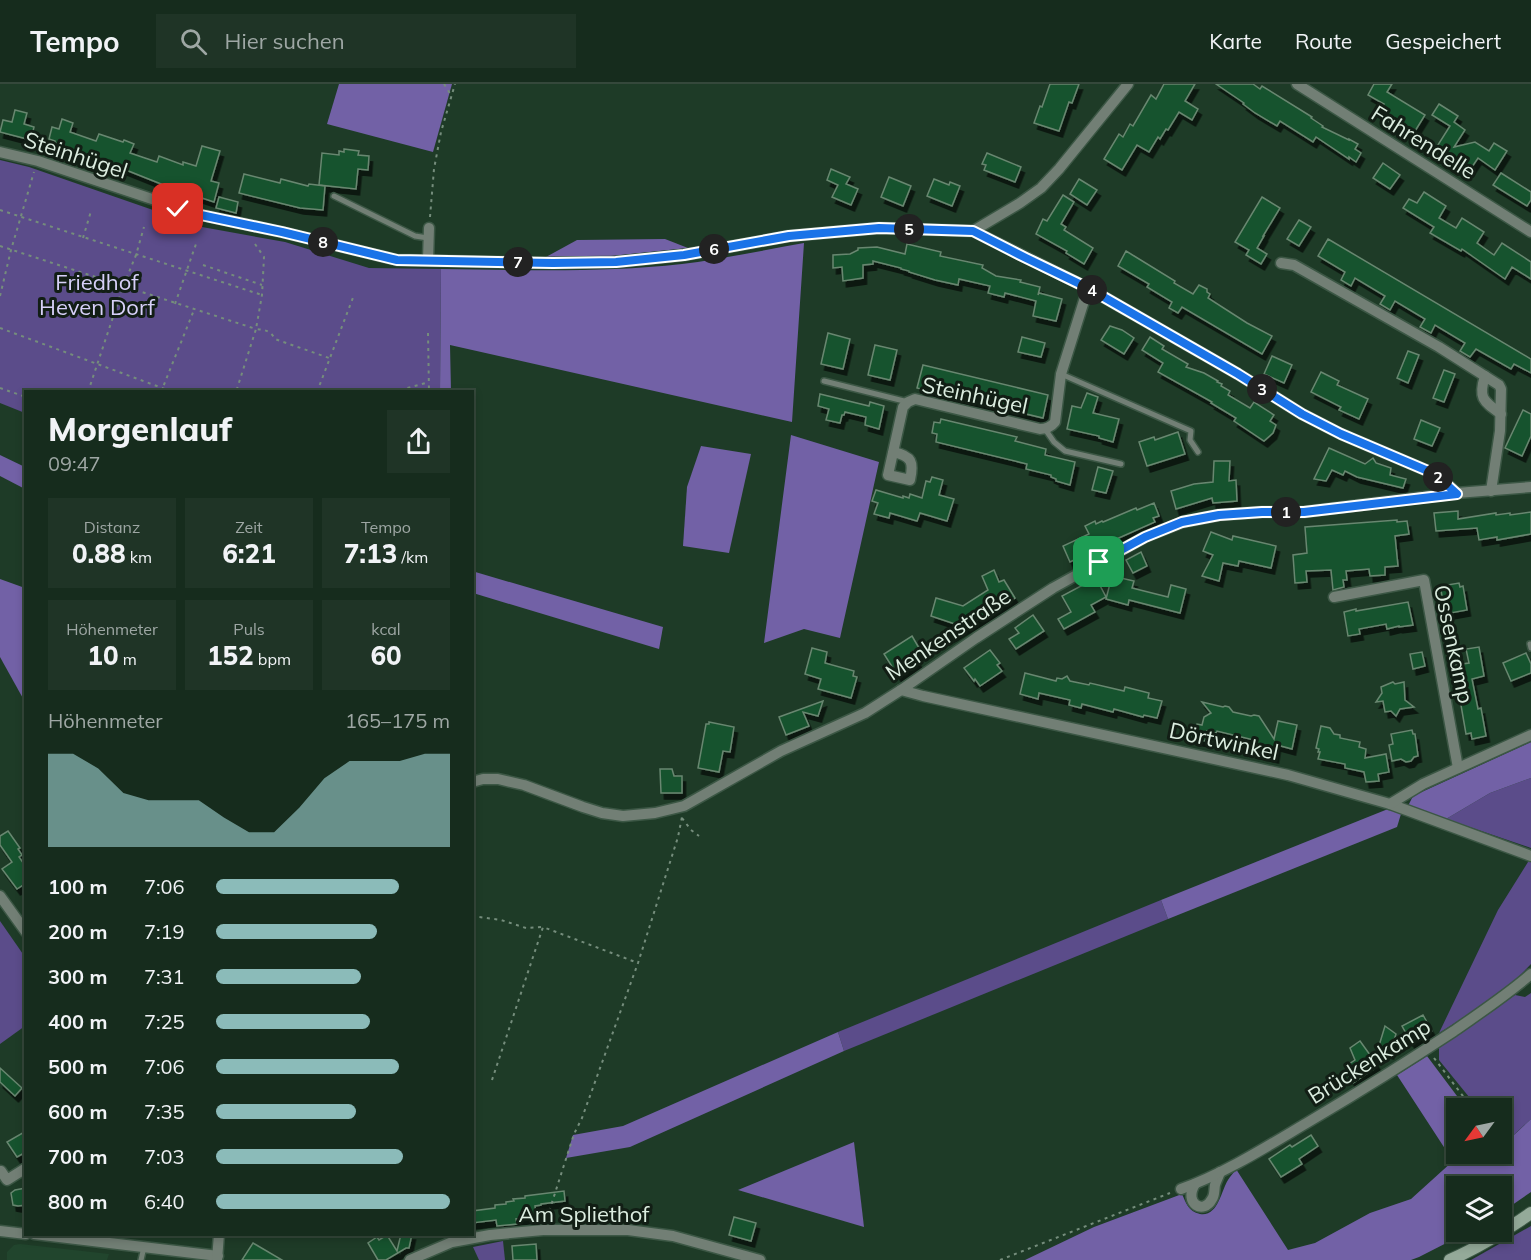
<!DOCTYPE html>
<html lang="de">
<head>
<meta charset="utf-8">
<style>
  body { margin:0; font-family:Mulish,sans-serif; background:#1f3426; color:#f1f3f6; height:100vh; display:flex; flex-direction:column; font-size:22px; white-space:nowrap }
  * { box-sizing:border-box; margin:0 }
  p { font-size:20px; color:#9ea7a4 }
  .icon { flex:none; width:33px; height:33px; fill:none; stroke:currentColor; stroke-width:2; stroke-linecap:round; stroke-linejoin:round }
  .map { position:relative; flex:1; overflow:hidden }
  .drawer { position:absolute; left:24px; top:306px; width:450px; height:846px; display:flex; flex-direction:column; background:#162c1d; border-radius:0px; box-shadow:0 3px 9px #0003,0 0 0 2px #35483b }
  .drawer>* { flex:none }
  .needle { width:39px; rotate:237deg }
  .controls { position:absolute; left:1446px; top:1014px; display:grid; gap:12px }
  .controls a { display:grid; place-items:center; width:66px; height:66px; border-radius:0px; background:#162c1d; box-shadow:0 3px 9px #0003,0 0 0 2px #35483b; font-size:30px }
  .pin { position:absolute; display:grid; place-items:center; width:51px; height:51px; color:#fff; margin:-26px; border-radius:12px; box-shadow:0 3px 9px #0006 }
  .km { position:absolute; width:30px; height:30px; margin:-15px; border-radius:50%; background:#222; color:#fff; font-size:16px; line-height:30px; text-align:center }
  .round { display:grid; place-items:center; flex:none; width:63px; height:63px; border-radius:0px; background:#1f3426 }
  .head { display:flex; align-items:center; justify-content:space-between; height:102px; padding:0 24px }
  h1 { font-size:33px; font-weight:800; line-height:45px }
  .stats { display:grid; grid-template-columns:repeat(3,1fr); gap:9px; height:102px; padding:6px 24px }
  .stats div { display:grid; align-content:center; border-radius:0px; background:#1f3426; text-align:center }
  .stats b { font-size:26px; font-weight:800 }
  .stats small { font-size:16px; font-weight:400 }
  .stats p { font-size:16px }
  .chart { height:168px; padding:12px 24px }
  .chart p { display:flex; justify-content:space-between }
  .chart svg { width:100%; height:108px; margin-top:6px; fill:#8bbbb9; opacity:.7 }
  ul { padding:0 24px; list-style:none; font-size:20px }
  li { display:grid; grid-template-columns:96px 72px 1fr; align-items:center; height:45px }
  li i { height:15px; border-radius:8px; background:#8bbbb9 }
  header { display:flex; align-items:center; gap:36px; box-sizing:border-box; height:84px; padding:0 30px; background:#162c1d; border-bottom:2px solid #35483b }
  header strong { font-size:28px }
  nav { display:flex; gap:33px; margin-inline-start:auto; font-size:21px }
  .search { width:420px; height:54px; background:#1f3426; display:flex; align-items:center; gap:15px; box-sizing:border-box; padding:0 21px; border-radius:0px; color:#9ea7a4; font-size:22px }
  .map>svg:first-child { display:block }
  .built { fill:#21452d }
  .green { fill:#5b4c8a }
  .forest { fill:#7261a6 }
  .building { fill:#18522e; stroke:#688770; stroke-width:1.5; filter:url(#shadow) }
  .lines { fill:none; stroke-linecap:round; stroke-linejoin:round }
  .service-casing { stroke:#3c5745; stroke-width:8 }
  .minor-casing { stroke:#3c5745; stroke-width:13 }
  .secondary-casing { stroke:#3c5745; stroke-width:14 }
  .path { stroke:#758d7c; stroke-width:2; stroke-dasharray:3 4.5; stroke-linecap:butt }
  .service { stroke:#727f75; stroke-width:5 }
  .minor { stroke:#727f75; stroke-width:10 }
  .secondary { stroke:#94aa99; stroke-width:12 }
  .route-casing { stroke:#fff; stroke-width:12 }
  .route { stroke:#1a73e8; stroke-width:8 }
  .labels { text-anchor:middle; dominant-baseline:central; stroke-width:6; stroke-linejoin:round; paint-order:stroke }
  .street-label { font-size:22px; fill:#dcede0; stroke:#121e15 }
  .park-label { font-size:22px; fill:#d7d0f8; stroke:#121e15 }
</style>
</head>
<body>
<header>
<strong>Tempo</strong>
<div class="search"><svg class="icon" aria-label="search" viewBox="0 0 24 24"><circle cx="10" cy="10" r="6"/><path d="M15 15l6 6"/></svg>Hier suchen</div>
<nav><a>Karte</a><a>Route</a><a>Gespeichert</a></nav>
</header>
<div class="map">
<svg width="1531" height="1176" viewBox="0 0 1531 1176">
  <defs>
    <filter id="shadow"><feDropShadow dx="3.5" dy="6" stdDeviation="0" flood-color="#0009"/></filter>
  </defs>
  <rect width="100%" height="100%" fill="#1e3b27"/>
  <!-- built -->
  <path class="built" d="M20 1160 109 1170 107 1176H7V1168L14 1161Z"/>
  <!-- green -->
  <g class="green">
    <path d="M0 76 29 83 202 143 285 158 369 184 441 185 440 307 26 308 25 329 0 319Z"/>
    <path d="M1531 694V764L1446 735 1490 709Z"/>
    <path d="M1531 770V880L1502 910 1439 949 1498 826 1528 778Z"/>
    <path d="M1161 816 1168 835 844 967 838 948Z"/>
    <path d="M0 837 25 873V942L0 960Z"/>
    <path d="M1531 909V1035L1505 1059 1502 1054V1024H1478L1439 976V962L1515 911 1525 913Z"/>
    <path d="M1531 1142V1176H1471Z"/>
    <path d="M503 1157 505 1176H479L473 1163Z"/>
  </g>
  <!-- forest -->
  <g class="forest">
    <path d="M339 0H452L433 68 327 40Z"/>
    <path d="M665 155 688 164 611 172 546 173 577 156Z"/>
    <path d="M804 159 792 338 450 261 451 307H440L441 185C521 186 602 189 682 180 723 175 764 166 804 159Z"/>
    <path d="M791 351 879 378 840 554 804 545 764 559Z"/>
    <path d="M701 362 751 370 729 469 683 462 687 403Z"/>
    <path d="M0 371 25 383V405L0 392Z"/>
    <path d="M472 487 663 543 659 565 473 509Z"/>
    <path d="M0 495 25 504V618L0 573Z"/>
    <path d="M1531 658V694L1490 709 1446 735 1408 722 1413 712Z"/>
    <path d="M1388 725 1401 730 1397 743 1168 835 1161 816Z"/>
    <path d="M838 948 844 967 630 1063 566 1074 573 1051 623 1042Z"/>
    <path d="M1427 972 1466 1024H1456V1070H1502V1062L1531 1035V1108L1502 1128V1102H1456V1148H1468L1419 1173 1411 1176H1025L1094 1143 1182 1110C1186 1119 1188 1127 1200 1130 1218 1133 1221 1107 1228 1096 1230 1092 1234 1089 1236 1085L1288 1166 1315 1159 1370 1129 1411 1115 1453 1077 1397 991Z"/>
    <path d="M854 1058 864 1143 738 1106Z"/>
  </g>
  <!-- building -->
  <g class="building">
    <path d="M1050 0H1079L1072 19 1069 18 1059 47 1034 39 1040 22 1042 23Z"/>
    <path d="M1164 0H1195L1185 17 1198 25 1192 36 1179 28 1168 46 1166 45 1160 55 1158 53 1149 68 1137 61 1122 86 1104 75 1119 50 1123 53 1130 40 1133 42 1151 11 1156 15Z"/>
    <path d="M1216 0H1253L1260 5 1262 2 1312 33 1311 34 1323 42 1322 43 1349 56V55L1358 60 1355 65 1361 69 1356 78 1349 73V75L1316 53 1313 58 1280 37 1277 42 1255 29 1243 20 1244 19Z"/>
    <path d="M1374 0H1392L1387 8 1425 31 1412 52 1378 31 1384 20 1368 11Z"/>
    <path d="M1439 20 1458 32 1454 38 1465 46 1454 63 1475 58 1489 67 1494 59 1507 67 1495 86 1478 74 1470 86 1436 64 1450 42 1432 31Z"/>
    <path d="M15 26 27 29 24 40 34 43 31 56 0 48 3 36 12 38Z"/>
    <path d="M62 35 73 39 70 48 96 57 99 50 123 58 124 56 134 60 130 69 157 78 159 72 183 81V78L196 82 202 62 220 67 211 97 219 99 214 118 199 113 200 111 174 104 173 106 160 102 161 100 91 72 90 75 64 65 65 62 55 59V57L49 55 52 43 59 45Z"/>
    <path d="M344 65 359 67 358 71 369 72 368 86 358 85 356 105 319 101 322 69 339 71V67L344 68Z"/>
    <path d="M987 69 1021 83 1015 98 984 86 986 81 982 80Z"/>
    <path d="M1383 79 1400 91 1390 105 1373 94Z"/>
    <path d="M831 85 850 93 846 100 858 105 851 121 832 113 838 101 827 96Z"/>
    <path d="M1501 89 1531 108V116L1527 122 1493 101Z"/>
    <path d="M244 90 280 99 281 95 308 102 309 100 325 102 323 126 300 124 239 109Z"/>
    <path d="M889 93 911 102 903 122 881 113Z"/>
    <path d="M934 95 949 101 950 98 960 102 952 122 927 112Z"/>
    <path d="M1079 95 1097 106 1087 121 1070 110Z"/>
    <path d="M1424 108 1446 122 1439 134 1456 144 1462 134 1484 148 1477 159 1494 171 1502 159 1531 178V195L1512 183 1505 195 1462 165 1461 167 1430 149 1434 143 1403 124 1409 115 1417 119Z"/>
    <path d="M1063 111 1074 118 1061 140 1066 143 1064 146 1093 164 1084 180 1066 169 1067 167 1036 150 1043 135 1047 137Z"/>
    <path d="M219 113 238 118 236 129 216 124Z"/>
    <path d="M1262 113 1280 124 1263 152H1264L1257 164 1267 170 1261 180 1246 171 1249 166 1235 158Z"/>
    <path d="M1299 136 1311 143 1299 162 1287 155Z"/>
    <path d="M1328 155 1531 275V289L1514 280 1511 285 1476 265 1470 273 1460 267 1465 259 1435 241 1431 249 1420 243 1425 235 1395 217 1390 226 1380 220 1385 212 1355 194 1351 202 1341 196 1345 188 1318 172Z"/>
    <path d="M907 160 941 168 940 172 983 181 982 184 996 192 1021 196 1020 198 1040 203 1038 211 1039 209 1062 215 1056 237 1033 232 1036 217 1005 209 1004 213 988 209 990 202 959 195 958 201 935 196 909 188V187L901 185V184L873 177V180L863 181V194L843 197 842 183 833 184V171L850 170 858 166V164L877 163 905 170Z"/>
    <path d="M1126 167 1175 197 1174 199 1193 210 1199 201 1207 205V208L1210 210 1208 214 1247 239 1272 252 1262 270 1182 223 1178 229 1169 224 1172 218 1147 203 1149 200 1118 182Z"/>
    <path d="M1110 242 1122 246 1134 254 1124 270 1101 256Z"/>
    <path d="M828 249 850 255 843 285 821 280Z"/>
    <path d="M1022 253 1045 259 1041 273 1018 268Z"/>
    <path d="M1150 253 1164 262 1162 265 1188 280 1186 283 1204 289 1218 297 1217 298 1222 300 1221 302 1230 307 1228 311 1250 324 1254 318 1274 331 1270 337 1276 341 1273 349 1264 357 1234 337 1236 334 1211 319 1212 318 1158 288 1163 279 1142 266Z"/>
    <path d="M875 261 897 266 890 296 868 291Z"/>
    <path d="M1408 267 1419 271 1408 299 1397 294Z"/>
    <path d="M1272 272 1292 281 1284 299 1264 290Z"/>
    <path d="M923 281 1048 311 1043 334 917 304Z"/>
    <path d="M1444 286 1455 290 1444 318 1433 314Z"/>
    <path d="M1321 288 1339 297 1337 301 1368 315 1359 335 1339 326 1341 323 1311 308Z"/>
    <path d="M1087 309 1098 313 1093 329 1119 335 1113 358 1099 354V352L1067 345 1072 322 1081 324Z"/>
    <path d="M820 310 869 322 870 318 884 322 879 345 865 341 866 333 845 328 844 331H842L840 339 826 336 829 325 818 322Z"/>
    <path d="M1523 326 1531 330V352L1522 372 1505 364Z"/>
    <path d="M941 335 1017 353 1015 357 1046 365 1045 371 1075 378 1070 401 1056 397V395L1051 393V391L1026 385 1027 380 936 358 937 350 932 349 934 338 940 339Z"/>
    <path d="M1421 336 1440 344 1432 362 1414 355Z"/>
    <path d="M1178 348 1185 370 1147 382 1139 358 1154 353 1155 356Z"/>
    <path d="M1329 364 1365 380 1373 374 1376 379 1391 384 1390 391 1406 395 1403 404 1357 393 1345 387 1343 391 1332 386 1326 397 1314 395Z"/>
    <path d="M1214 377H1230L1229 397 1236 396 1237 417 1213 419 1212 414 1176 425 1171 407 1194 400 1213 398Z"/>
    <path d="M1098 383 1113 387 1106 409 1092 406Z"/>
    <path d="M932 393 943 396 939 411 954 415 947 437 920 429 917 437 890 429 889 434 874 430 878 419 872 417 876 406 903 414V412L909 414 910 410 922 414 926 397 930 398Z"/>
    <path d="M1154 419 1159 432 1153 434 1155 438 1112 457 1070 478 1063 462 1089 450 1085 442 1095 437 1096 440 1102 437 1103 438 1136 424 1137 426Z"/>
    <path d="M1458 427V435L1496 429V431L1510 429V431L1531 428V450L1497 456V453L1479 456 1477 444 1436 447 1434 429Z"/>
    <path d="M1397 436V438L1407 437 1409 450 1395 452 1398 482 1385 483V491L1370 492 1369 485 1346 487 1347 496H1343L1344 503 1333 506 1331 486 1306 487 1307 498 1295 499 1293 471 1307 469 1305 443Z"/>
    <path d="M1211 448 1232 456 1233 452 1276 462 1271 484 1239 477 1238 482 1223 479 1219 497 1202 492 1213 471 1203 467Z"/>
    <path d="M1141 468 1147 482 1133 489 1126 476Z"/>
    <path d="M994 486 999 498 1004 496 1015 514 951 552 955 540 931 532 936 514 963 522 988 506 982 492Z"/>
    <path d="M1112 492 1134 497 1132 504 1168 513 1171 501 1186 505 1180 529 1129 516 1128 521 1106 515Z"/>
    <path d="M1096 494 1106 513 1091 521 1095 528 1064 545 1058 535 1071 528 1062 512Z"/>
    <path d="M1459 499 1460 503 1463 502 1467 526 1445 530 1441 506 1448 505 1447 501Z"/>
    <path d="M1408 518 1413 541 1399 543V542L1387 545 1386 540 1359 545 1360 550 1348 552 1344 528 1356 525V527Z"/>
    <path d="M1033 531 1044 547 1016 565 1009 555 1019 549 1015 544Z"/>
    <path d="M912 552 919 564 912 568 919 579 898 592 884 570Z"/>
    <path d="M1479 563 1484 592 1472 595 1478 625 1481 624 1486 652 1472 655 1471 649 1466 650 1454 581 1469 579 1466 565Z"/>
    <path d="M812 564 827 568 825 579 854 587 853 592 857 593 851 614 818 605 821 595 805 590Z"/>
    <path d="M990 566 1000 579 997 581 1002 587 980 602 975 595 974 597 964 584Z"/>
    <path d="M1422 568 1425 582 1413 585 1410 570Z"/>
    <path d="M1526 569 1531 580V589L1511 597 1503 579Z"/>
    <path d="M1025 589 1056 597 1057 594 1062 595 1067 592 1070 597 1089 601 1090 599 1124 607 1125 603 1149 609 1148 614 1162 617 1157 634 1144 631 1143 633 1114 625 1113 628 1082 620 1081 624 1069 621 1070 616 1039 609 1038 615 1020 610Z"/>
    <path d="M1393 598 1395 600 1404 598 1405 616 1414 623 1400 625 1396 632 1391 627 1385 628 1383 617 1376 618 1382 609 1381 603Z"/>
    <path d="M823 617 818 632 803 628 809 642 786 651 779 633Z"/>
    <path d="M1202 618 1223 623 1225 622 1229 623 1233 628 1251 632 1254 631 1259 632 1274 655 1278 637 1297 641 1292 665 1277 661 1275 673 1252 668 1254 656 1217 647 1216 649 1207 647 1205 657 1193 655 1197 640 1202 641 1204 633 1211 629Z"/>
    <path d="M709 638 734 643 730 668 723 667 719 688 698 684 706 640H709Z"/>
    <path d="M1321 642 1330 644 1334 650 1340 651V654L1360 658 1359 663 1366 665 1365 674 1386 670 1389 688 1378 690 1379 697 1366 698 1364 688 1345 684V680L1318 675 1320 668H1318L1319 665 1316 664Z"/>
    <path d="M1412 646 1413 650H1415L1418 672 1414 673 1411 677 1406 678 1401 675 1392 677 1389 661 1393 660 1391 650Z"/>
    <path d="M660 685H672L674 692H682V709H661Z"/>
    <path d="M8 747 20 764 18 765 22 771 19 773 26 783V799L17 805 2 785 12 778 0 761V752Z"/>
    <path d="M1423 931 1432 947 1411 958 1402 942Z"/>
    <path d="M1385 942 1396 950 1390 969 1378 965Z"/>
    <path d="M1360 957 1378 982 1353 999 1347 989 1353 985 1349 980 1355 976 1350 964Z"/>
    <path d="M0 984 22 1004 15 1012 0 998Z"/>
    <path d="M26 1047V1068L17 1073 7 1058Z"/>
    <path d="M1311 1051 1318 1062 1299 1075 1302 1080 1281 1093 1269 1075 1290 1061 1292 1063Z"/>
    <path d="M26 1104V1121L18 1122 13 1121 11 1109 15 1106Z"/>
    <path d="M564 1107 565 1117 541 1120V1121L535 1122 536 1133 516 1135 517 1140 497 1142 496 1136 472 1139V1127L495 1124V1121L506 1120V1118L514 1117 513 1115 525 1114V1112Z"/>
    <path d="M734 1133 756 1139 751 1157 729 1151Z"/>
    <path d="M401 1150H412L409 1164H406L386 1176H378L368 1159 377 1153 379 1156 387 1151 397 1167Z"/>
    <path d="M253 1159 282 1176H242Z"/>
    <path d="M536 1160 537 1176H513L512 1162Z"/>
  </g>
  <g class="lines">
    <defs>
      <g id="service">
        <path d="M334 112 415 152 428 154"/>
        <path d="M1061 290 1191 347 1190 356 1198 368"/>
        <path d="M824 297 908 318"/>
        <path d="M1045 345 1054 358 1065 367 1121 380"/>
        <path d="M1530 560 1531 564"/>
        <path d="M141 1176 144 1163"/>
      </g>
      <g id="minor">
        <path d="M1297 0 1531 148"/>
        <path d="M0 68 38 77 197 130 282 148 397 176 553 179 617 178 684 171 789 152 879 144 973 147 1088 204 1238 290 1302 330 1341 350 1435 390 1457 409"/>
        <path d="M973 147 1020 119 1041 104 1059 85 1128 0"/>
        <path d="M428 176 429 144"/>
        <path d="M1281 179 1294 181 1439 263 1499 301 1501 305 1500 347 1491 407"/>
        <path d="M1485 292C1478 314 1483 317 1501 330"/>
        <path d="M893 368C912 372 914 378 910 396L888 391 903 323 908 318 915 315 1040 345C1047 345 1051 343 1055 338L1061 290 1088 204"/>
        <path d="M1334 513 1424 496 1458 684"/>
        <path d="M901 606 923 612 1288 691 1390 720 1531 772"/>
        <path d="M472 698 483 695H498L524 701 583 723 602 729 623 732 655 729 684 722 781 667 865 629 901 606 976 554 1053 504 1145 453 1183 438 1219 431 1262 428H1304L1457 409 1531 403"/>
        <path d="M1390 720 1423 700 1531 651"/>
        <path d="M0 812 26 848"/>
        <path d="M1 1087 7 1096 26 1084"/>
        <path d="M1195 1100C1183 1120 1204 1131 1212 1115 1215 1111 1214 1106 1215 1101 1216 1097 1219 1092 1220 1088"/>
        <path d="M1181 1105C1224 1090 1271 1060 1310 1037 1359 1008 1407 978 1454 947 1481 928 1507 911 1531 890"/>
        <path d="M0 1147 26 1150"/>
        <path d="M34 1150 218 1172"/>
        <path d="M217 1176 219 1150"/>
        <path d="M410 1176 452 1158 490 1151 543 1146H628L673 1152 760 1176"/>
      </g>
      <path id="secondary" d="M1450 1176C1479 1163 1505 1147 1531 1129"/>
    </defs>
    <!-- service casing -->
    <use href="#service" class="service-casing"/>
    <!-- minor casing -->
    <use href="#minor" class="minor-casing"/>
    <!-- secondary casing -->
    <use href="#secondary" class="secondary-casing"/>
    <!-- path -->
    <g class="path">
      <path d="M444 0 451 11"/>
      <path d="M0 126 262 211"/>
      <path d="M430 133 434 85 441 48 455 0"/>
      <path d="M83 154 91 127"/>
      <path d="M255 160 264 173 262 211 256 245C265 246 270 246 275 255L329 274"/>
      <path d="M0 162 256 245 236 308"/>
      <path d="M203 181 262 201"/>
      <path d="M0 212 11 166 34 88"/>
      <path d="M175 220 196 160"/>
      <path d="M0 244 173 308"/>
      <path d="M428 249 429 308"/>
      <path d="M0 304 26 313"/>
      <path d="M88 308 123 203 136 171 144 143"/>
      <path d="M161 308 194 226"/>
      <path d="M317 308 354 211"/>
      <path d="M393 308 429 298"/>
      <path d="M682 734 691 746 699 752"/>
      <path d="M472 832 501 836 526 844 543 843"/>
      <path d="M1434 974 1472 1024"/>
      <path d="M492 996 543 843 638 879"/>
      <path d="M1502 1064 1514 1080"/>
      <path d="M547 1134 574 1050 582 1034 638 879 678 753 682 733"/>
      <path d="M1000 1176 1170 1109"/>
    </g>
    <!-- service -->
    <use href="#service" class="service"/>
    <!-- minor -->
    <use href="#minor" class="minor"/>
    <!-- secondary -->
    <use href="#secondary" class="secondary"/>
  </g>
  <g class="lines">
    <defs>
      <path id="route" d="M178 125 196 130 282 148 397 176 553 179 616 178 684 171 789 152 879 144 973 147 1026 174 1088 204 1238 290 1302 330 1341 350 1435 390 1457 410 1304 428H1262L1219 431 1182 438 1145 453 1099 478"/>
    </defs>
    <!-- route casing -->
    <use href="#route" class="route-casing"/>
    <!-- route -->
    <use href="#route" class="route"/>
  </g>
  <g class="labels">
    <!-- street labels -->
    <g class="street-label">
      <text transform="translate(1424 58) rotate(32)">Fahrendelle</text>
      <text transform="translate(76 71) rotate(18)">Steinhügel</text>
      <text transform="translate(975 311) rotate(12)">Steinhügel</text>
      <text transform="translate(948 550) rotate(-34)">Menkenstraße</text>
      <text transform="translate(1454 560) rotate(78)">Ossenkamp</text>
      <text transform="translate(1224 657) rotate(12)">Dörtwinkel</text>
      <text transform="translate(1369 977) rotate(-32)">Brückenkamp</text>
      <text x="584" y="1130">Am Spliethof</text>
    </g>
    <!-- park labels -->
    <g class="park-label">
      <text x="97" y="198">Friedhof<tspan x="97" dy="25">Heven Dorf</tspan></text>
    </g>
  </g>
</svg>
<div class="controls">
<a><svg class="needle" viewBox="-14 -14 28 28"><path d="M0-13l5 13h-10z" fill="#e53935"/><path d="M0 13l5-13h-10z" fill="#9ea7a4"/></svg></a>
<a><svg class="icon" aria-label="layers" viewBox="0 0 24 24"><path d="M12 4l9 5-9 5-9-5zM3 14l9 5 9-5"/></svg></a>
</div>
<div class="pin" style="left:1099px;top:478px;background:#1e9e55"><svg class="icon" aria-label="arrive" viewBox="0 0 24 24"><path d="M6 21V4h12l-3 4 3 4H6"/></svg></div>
<div class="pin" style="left:178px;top:125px;background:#d93025"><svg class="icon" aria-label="check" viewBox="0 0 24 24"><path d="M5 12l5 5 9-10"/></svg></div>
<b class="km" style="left:1286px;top:428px">1</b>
<b class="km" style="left:1438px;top:393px">2</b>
<b class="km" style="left:1262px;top:305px">3</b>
<b class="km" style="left:1092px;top:206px">4</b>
<b class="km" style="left:909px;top:145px">5</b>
<b class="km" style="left:714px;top:165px">6</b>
<b class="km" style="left:518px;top:178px">7</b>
<b class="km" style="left:323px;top:158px">8</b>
<section class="drawer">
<div class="head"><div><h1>Morgenlauf</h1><p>09:47</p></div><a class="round"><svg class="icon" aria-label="share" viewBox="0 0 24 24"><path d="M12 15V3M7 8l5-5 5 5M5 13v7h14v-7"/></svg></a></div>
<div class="stats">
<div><p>Distanz</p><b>0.88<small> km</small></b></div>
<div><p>Zeit</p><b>6:21</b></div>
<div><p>Tempo</p><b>7:13<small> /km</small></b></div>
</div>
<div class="stats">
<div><p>Höhenmeter</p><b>10<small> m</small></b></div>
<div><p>Puls</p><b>152<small> bpm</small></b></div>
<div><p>kcal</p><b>60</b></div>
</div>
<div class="chart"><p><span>Höhenmeter</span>165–175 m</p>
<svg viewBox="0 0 160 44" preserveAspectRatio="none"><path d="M0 44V6L10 6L20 12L30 22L40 25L50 25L60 25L70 32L80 38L90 38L100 28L110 16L120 9L130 9L140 9L150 6L160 6V44z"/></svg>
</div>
<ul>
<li><b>100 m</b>7:06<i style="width:78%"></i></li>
<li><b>200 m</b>7:19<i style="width:69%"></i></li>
<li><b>300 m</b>7:31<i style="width:62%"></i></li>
<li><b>400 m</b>7:25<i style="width:66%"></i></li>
<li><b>500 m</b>7:06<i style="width:78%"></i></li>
<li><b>600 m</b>7:35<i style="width:60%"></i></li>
<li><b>700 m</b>7:03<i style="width:80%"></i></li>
<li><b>800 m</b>6:40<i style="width:100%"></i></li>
</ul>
</section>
</div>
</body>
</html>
